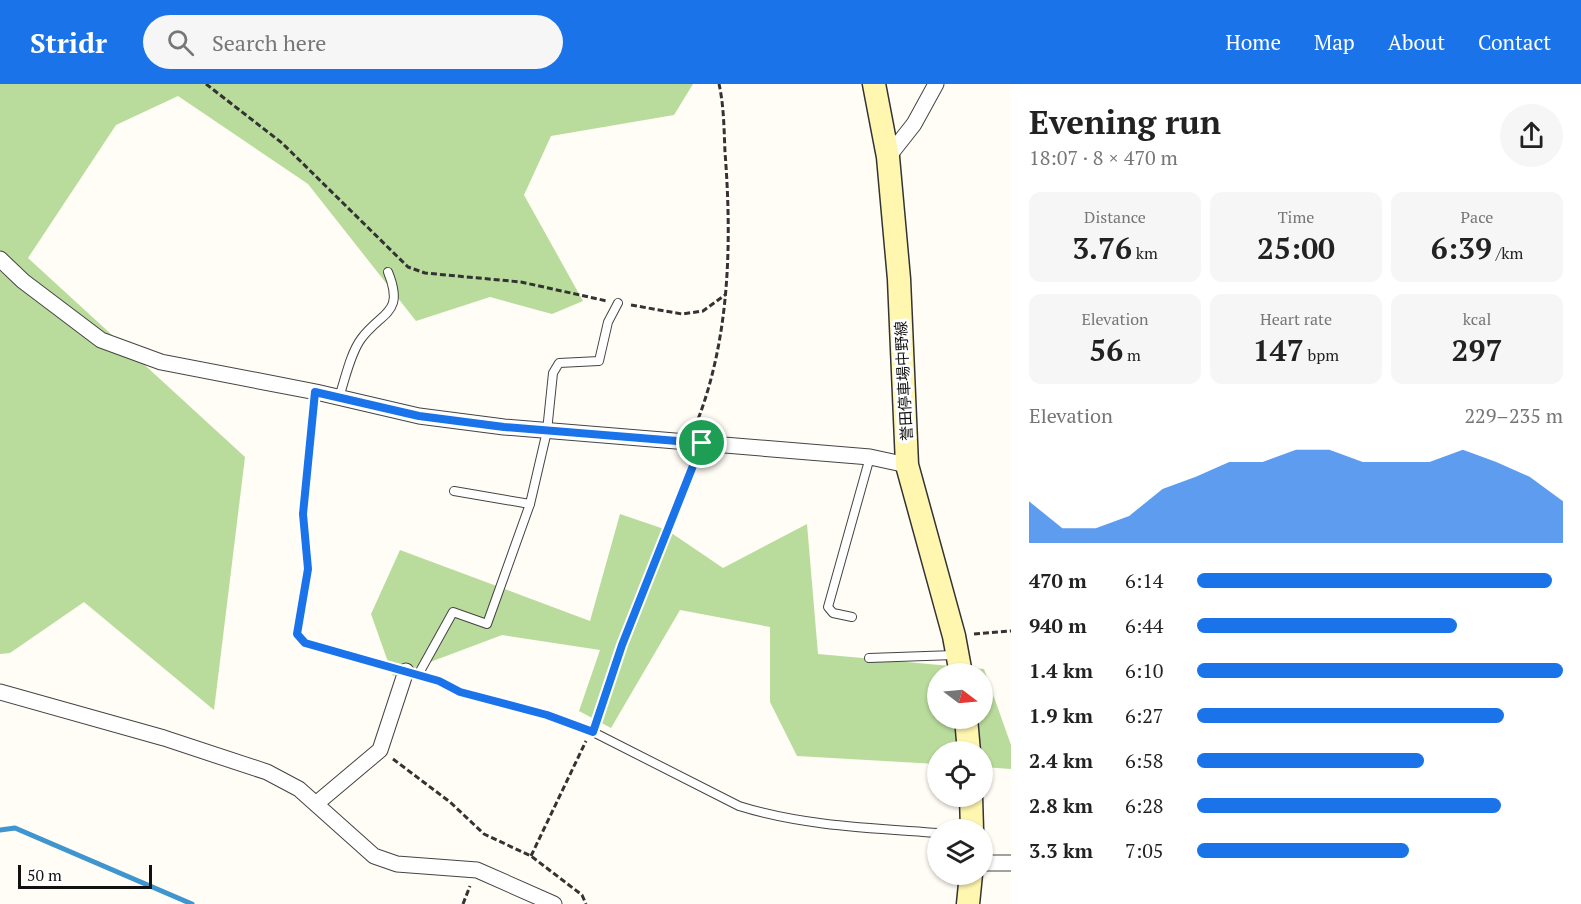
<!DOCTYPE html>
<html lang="en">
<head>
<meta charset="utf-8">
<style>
  body { margin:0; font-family:"PT Serif","Noto Sans JP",serif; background:#f6f6f6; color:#222; height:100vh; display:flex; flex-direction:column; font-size:22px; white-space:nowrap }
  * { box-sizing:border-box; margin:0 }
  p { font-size:20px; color:#767676 }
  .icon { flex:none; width:33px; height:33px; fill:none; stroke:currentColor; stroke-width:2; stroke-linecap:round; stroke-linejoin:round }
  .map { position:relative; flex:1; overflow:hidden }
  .side { display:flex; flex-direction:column; background:#fff; width:570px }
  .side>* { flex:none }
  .needle { width:39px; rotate:106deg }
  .tools { position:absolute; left:927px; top:579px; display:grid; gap:12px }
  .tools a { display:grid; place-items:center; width:66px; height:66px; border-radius:50%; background:#fff; box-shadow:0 2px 4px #0004; font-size:30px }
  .scale { position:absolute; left:18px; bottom:15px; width:134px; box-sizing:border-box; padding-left:6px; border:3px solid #111; border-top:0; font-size:16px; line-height:21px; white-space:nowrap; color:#111; -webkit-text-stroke:4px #fff; paint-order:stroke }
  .pin { position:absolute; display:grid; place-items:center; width:51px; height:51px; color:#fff; margin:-26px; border:3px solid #fff; border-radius:50%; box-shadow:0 2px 6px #0007 }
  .round { display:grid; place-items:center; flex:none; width:63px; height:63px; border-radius:32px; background:#f6f6f6 }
  .overview { display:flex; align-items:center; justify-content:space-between; height:102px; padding:0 18px }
  h1 { font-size:33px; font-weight:700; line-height:45px }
  .metrics { display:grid; grid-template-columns:repeat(3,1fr); gap:9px; height:102px; padding:6px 18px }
  .metrics div { display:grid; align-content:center; border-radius:12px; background:#f6f6f6; text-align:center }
  .metrics b { font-size:30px; font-weight:700 }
  .metrics small { font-size:16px; font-weight:400 }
  .metrics p { font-size:16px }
  .chart { height:168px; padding:12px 18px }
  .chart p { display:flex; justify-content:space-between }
  .chart svg { width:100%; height:108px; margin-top:6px; fill:#1a73e8; opacity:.7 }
  ul { padding:0 18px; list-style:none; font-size:20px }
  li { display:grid; grid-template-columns:96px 72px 1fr; align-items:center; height:45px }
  li i { height:15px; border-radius:8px; background:#1a73e8 }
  header { display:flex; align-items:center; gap:36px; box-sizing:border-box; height:84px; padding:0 30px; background:#1a73e8; color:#fff }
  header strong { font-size:28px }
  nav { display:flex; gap:33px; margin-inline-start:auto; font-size:21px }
  .search { width:420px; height:54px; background:#f6f6f6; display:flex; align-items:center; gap:15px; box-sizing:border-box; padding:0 21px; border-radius:33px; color:#767676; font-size:22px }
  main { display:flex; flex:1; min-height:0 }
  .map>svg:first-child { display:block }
  .forest { fill:#b9dc9c; fill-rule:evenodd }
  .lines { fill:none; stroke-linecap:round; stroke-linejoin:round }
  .stream { stroke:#3f96cf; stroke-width:5 }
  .service-casing { stroke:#444; stroke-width:10 }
  .minor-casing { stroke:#444; stroke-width:17 }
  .secondary-casing { stroke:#333; stroke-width:25 }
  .path { stroke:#333; stroke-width:3; stroke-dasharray:6 3; stroke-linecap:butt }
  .service { stroke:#fff; stroke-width:8 }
  .minor { stroke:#fff; stroke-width:15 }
  .secondary { stroke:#fff6b0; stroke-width:22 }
  .route-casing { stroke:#fff; stroke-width:12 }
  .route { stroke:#1a73e8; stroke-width:8 }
  .labels { text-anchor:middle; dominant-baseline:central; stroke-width:6; stroke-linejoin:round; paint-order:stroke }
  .street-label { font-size:15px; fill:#111; stroke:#fff }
</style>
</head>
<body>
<header>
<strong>Stridr</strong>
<div class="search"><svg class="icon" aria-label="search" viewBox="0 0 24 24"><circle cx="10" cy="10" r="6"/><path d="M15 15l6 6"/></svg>Search here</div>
<nav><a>Home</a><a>Map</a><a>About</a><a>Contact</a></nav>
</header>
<main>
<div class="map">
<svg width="1011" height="820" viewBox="0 0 1011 820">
  <rect width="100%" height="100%" fill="#fffdf5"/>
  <!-- forest -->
  <g class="forest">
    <path d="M0 0H693L674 31 551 52 524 111 583 217 552 230 490 213 416 237 308 100 178 12 116 41 28 174 245 373 214 626 84 518 10 569 0 570Z"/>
    <path d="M620 430 667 446 723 484 807 440 818 570 984 585 1011 661V685L983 683 982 668H938L937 680 797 672 770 618V543L680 526 611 644 579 627 600 566 502 551 393 592 371 530 400 466 590 537ZM938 590H982V634H938Z"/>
  </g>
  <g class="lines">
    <!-- stream -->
    <path class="stream" d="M0 746 15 744 192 820"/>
    <defs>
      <g id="service">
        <path d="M339 313C345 296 350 270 361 255 382 227 405 230 388 188"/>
        <path d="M702 359 622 561 593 648 739 722C803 742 871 744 938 749"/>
        <path d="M454 407 530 420"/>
        <path d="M852 533 833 529 828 523 870 373"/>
        <path d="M869 574 954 571"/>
        <path d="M418 591 453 528 487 540 530 420 547 347 553 289 559 279 599 277 608 238 618 219"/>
      </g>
      <g id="minor">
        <path d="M888 73 914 40 936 0"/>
        <path d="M0 175 23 197 101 256 161 278 316 308 419 332 504 343 870 373 907 381"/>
        <path d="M0 608 164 654 267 688 299 705 374 772 397 780 477 786 554 820"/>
        <path d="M317 719 380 666 406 587"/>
        <path d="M982 779H1011"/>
      </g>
      <g id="secondary">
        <path d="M874 0 888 73 899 195 907 381 954 552 961 590"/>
        <path d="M966 634 969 668"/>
        <path d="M971 712 972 746"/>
        <path d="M968 820 971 790"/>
      </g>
    </defs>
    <!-- service casing -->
    <use href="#service" class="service-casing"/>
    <!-- minor casing -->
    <use href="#minor" class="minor-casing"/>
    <!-- secondary casing -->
    <use href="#secondary" class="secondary-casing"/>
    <!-- path -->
    <g class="path">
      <path d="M206 0 282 59 408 183 425 189 521 198 607 217"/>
      <path d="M631 221 682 230 703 227 725 211"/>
      <path d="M314 325 303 430 308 485 297 550 305 559 392 583"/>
      <path d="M695 343C730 257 732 159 725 68 724 46 724 22 719 0"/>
      <path d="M974 550 1011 547"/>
      <path d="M430 594 460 608 547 631 583 644"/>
      <path d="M393 675 450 718 484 750 531 772 582 811 586 820"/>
      <path d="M531 772 586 657"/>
      <path d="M463 820 470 802"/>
    </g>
    <!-- service -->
    <use href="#service" class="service"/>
    <!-- minor -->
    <use href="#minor" class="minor"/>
    <!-- secondary -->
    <use href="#secondary" class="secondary"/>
  </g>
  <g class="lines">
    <defs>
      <path id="route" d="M315 308 419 332 504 343 702 359 622 561 593 648 547 631 460 608 439 597 305 559 297 550 308 485 303 430Z"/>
    </defs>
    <!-- route casing -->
    <use href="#route" class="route-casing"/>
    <!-- route -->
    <use href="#route" class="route"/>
  </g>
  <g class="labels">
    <!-- street labels -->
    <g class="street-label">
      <text transform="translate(903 297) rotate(-93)">誉田停車場中野線</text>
    </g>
  </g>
</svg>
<div class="tools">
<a><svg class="needle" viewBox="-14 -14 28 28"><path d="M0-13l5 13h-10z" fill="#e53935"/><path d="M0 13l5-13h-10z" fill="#767676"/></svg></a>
<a><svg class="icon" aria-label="locate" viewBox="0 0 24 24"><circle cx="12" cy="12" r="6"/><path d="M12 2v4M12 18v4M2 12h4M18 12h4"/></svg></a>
<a><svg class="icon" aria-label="layers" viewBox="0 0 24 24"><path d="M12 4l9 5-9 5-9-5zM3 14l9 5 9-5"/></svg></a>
</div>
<div class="scale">50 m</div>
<div class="pin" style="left:702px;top:359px;background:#1e9e55"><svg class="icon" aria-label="arrive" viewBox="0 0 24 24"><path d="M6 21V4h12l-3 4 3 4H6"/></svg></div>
</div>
<section class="side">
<div class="overview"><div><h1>Evening run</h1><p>18:07 · 8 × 470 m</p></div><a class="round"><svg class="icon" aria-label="share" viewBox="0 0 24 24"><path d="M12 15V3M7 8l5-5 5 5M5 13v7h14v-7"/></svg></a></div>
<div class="metrics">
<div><p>Distance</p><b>3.76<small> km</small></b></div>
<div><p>Time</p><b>25:00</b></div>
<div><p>Pace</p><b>6:39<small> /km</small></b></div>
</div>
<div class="metrics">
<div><p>Elevation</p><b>56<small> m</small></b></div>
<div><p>Heart rate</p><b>147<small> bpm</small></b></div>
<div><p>kcal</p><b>297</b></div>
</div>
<div class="chart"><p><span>Elevation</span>229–235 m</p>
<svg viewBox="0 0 160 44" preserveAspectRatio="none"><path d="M0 44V27L10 38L20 38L30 33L40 22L50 17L60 11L70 11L80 6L90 6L100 11L110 11L120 11L130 6L140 11L150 17L160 27V44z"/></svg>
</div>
<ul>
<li><b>470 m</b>6:14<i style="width:97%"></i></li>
<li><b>940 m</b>6:44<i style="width:71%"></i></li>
<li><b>1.4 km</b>6:10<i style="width:100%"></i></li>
<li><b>1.9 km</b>6:27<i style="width:84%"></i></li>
<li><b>2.4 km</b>6:58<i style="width:62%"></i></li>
<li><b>2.8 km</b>6:28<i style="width:83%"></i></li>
<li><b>3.3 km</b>7:05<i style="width:58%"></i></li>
</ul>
</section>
</main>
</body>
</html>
